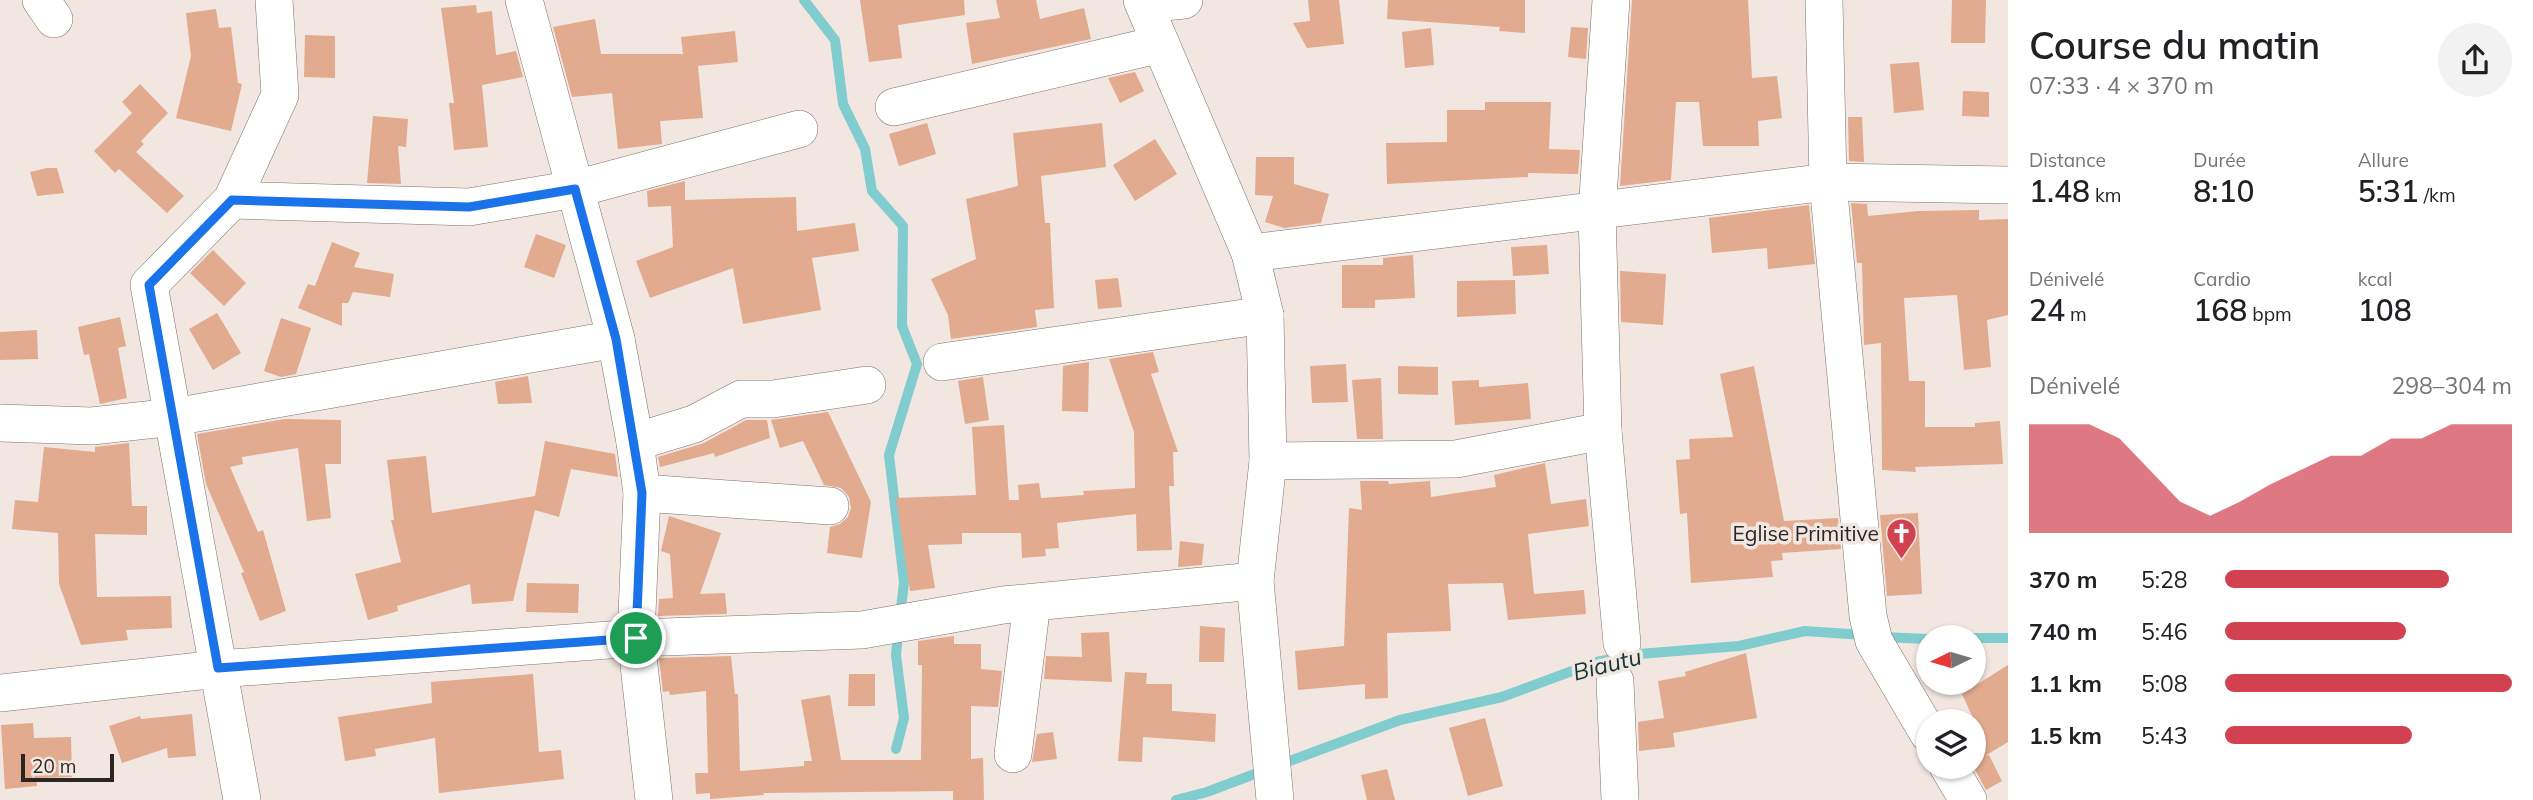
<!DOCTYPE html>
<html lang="fr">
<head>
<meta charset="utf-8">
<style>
  body { margin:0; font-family:Mulish,sans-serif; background:#f2f2f2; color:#202124; height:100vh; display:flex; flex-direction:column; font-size:26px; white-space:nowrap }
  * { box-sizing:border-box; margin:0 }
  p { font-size:23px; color:#757577 }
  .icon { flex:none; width:38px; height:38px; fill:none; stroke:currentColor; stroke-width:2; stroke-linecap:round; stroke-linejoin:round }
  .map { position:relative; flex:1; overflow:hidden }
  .panel { display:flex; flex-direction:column; background:#fff; width:525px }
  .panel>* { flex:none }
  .needle { width:46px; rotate:265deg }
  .buttons { position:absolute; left:1916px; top:625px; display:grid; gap:14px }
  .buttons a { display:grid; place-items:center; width:70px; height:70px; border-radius:50%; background:#fff; box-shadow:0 2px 5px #0004; font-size:35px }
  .scale { position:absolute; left:21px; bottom:18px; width:93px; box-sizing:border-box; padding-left:7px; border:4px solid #2a2624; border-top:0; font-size:19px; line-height:24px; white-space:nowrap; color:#2a2624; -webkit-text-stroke:5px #f2e6e0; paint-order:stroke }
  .pin { position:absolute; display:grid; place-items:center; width:60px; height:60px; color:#fff; margin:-30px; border:4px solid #fff; border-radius:50%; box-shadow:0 2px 7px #0007 }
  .round { display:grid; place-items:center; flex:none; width:74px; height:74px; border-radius:37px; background:#f2f2f2 }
  .overview { display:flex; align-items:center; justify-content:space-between; height:119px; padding:0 21px }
  h1 { font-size:38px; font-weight:600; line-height:52px }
  .figures { display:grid; grid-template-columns:repeat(3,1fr); gap:10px; height:119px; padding:7px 21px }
  .figures div { display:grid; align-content:center }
  .figures b { font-size:30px; font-weight:600 }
  .figures small { font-size:19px; font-weight:400 }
  .figures p { font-size:19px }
  .chart { height:196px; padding:14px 21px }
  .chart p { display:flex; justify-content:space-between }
  .chart svg { width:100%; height:126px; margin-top:7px; fill:#d14150; opacity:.7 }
  ul { padding:0 21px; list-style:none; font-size:23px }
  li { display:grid; grid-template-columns:112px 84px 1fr; align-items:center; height:52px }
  li i { height:18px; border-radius:9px; background:#d14150 }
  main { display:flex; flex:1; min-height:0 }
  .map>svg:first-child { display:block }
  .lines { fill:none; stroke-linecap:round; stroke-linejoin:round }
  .stream { stroke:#80ccce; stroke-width:10 }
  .building { fill:#e2aa8f }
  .minor-casing { stroke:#7d726d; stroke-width:38 }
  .minor { stroke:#fff; stroke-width:37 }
  .route-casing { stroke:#fff; stroke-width:14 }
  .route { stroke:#1a73e8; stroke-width:9 }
  .labels { text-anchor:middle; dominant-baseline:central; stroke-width:7; stroke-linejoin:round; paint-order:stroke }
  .poi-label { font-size:21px; fill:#2a2624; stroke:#f2e6e0; text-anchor:end }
  .water-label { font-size:23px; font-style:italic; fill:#103637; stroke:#f2e6e0 }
</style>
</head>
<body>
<main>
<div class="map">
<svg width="2008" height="800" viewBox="0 0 2008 800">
  <rect width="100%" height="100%" fill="#f2e6e0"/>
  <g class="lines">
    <!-- stream -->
    <g class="stream">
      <path d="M804 0 835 40 843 104 865 149 872 191 903 226 902 326 917 364 889 455 904 582 900 617"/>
      <path d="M1882 637 1928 639"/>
      <path d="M1974 638H2008"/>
      <path d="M896 749 904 718 896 655 898 632"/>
      <path d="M1279 765 1400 720 1502 697 1596 662 1639 654 1739 646 1805 631 1864 635"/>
      <path d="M1176 800 1207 792 1265 770"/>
    </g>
  </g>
  <!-- building -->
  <g class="building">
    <path d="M860 0H964L965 15 898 25 902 58 869 62Z"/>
    <path d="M996 0H1036L1040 19 1084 8 1091 39 972 64 966 23 1000 18Z"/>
    <path d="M1308 0H1339L1344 44 1307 48 1293 23 1310 21Z"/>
    <path d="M1388 0H1525V33L1499 31 1500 27 1387 19Z"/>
    <path d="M1632 0H1748L1752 78 1777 76 1782 118 1758 121 1759 146H1703L1699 102H1676L1671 180 1620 186Z"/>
    <path d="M1952 0H1986L1985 43H1951Z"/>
    <path d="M476 5 477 13 492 11 496 55 516 51 523 77 482 85 488 147 454 150 449 103H454L441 8Z"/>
    <path d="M216 9 219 28 231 27 238 83 242 84 231 131 176 118 191 56 186 13Z"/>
    <path d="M595 19 601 54H683L681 37 735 31 738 62 698 66 703 118 660 121 662 144 618 149 612 93 572 97 553 27Z"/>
    <path d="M1571 27 1588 28 1586 59 1568 57Z"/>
    <path d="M1431 28 1434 65 1405 68 1402 32Z"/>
    <path d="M305 35 335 36V78L304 77Z"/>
    <path d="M1919 62 1924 110 1894 113 1890 64Z"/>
    <path d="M1135 72 1144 91 1120 103 1108 78Z"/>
    <path d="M140 84 168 113 141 141 144 144 136 152 184 196 167 213 119 169 115 173 94 151 132 113 122 102Z"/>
    <path d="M1963 91 1989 92V117L1962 116Z"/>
    <path d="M1485 102H1551L1549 149 1580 150 1578 174 1528 173V177L1387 184 1386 143 1447 142V110H1485Z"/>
    <path d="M373 116 408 119 406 147 398 146 401 184 367 183Z"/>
    <path d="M1848 117H1862L1864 162 1849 161Z"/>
    <path d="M927 123 936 154 899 166 889 134Z"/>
    <path d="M1102 123 1106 167 1041 176 1045 223H1050L1054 308 1035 310 1037 327 951 339 948 315 931 279 976 259 966 199 1018 186 1013 133Z"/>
    <path d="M1155 139 1177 174 1135 201 1113 165Z"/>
    <path d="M1256 157H1294V184L1329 194 1321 223 1284 228 1265 222 1273 196 1255 195Z"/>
    <path d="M47 168H57L64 193 37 196 30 172Z"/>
    <path d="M685 181V200L796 197 797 231 855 223 859 251 812 258 821 310 743 324 733 268 650 298 636 261 673 247 671 206 648 207 647 191Z"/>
    <path d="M1851 203 1867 204 1868 216 1919 211 1979 210V220L2008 219V315L1987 320 1991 367 1964 370 1957 295 1904 298 1909 381H1925V427H1975V423L2000 421 2003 464 1915 467 1916 472 1882 470 1881 343 1864 345 1862 263H1857Z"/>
    <path d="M1809 205 1815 264 1768 269 1767 248 1712 253 1709 218Z"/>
    <path d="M536 234 566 245 554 278 524 267Z"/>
    <path d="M332 242 360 253 354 267 394 274 390 297 353 292 348 303H342V326L298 308 308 284 315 286Z"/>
    <path d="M1547 245 1549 274 1513 276 1511 247Z"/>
    <path d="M213 250 246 283 224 306 190 273Z"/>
    <path d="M1413 255 1415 298 1375 300V308H1342V265H1383V258Z"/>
    <path d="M1620 271 1666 274 1663 325 1621 322Z"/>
    <path d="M1118 278 1122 307 1098 309 1095 280Z"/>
    <path d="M1515 280 1516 314 1457 317V281Z"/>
    <path d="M217 313 241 353 213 370 189 329Z"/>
    <path d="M120 317 126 346 118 348 127 398 100 404 89 354 84 355 78 327Z"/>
    <path d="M281 318 311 328 296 374 281 377 264 371Z"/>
    <path d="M37 330 38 359 0 360V332Z"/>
    <path d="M1153 352 1159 372 1151 374 1178 452H1173L1174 486H1169L1172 550 1137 551 1136 514 1057 523 1059 548 1045 549 1046 556 1022 558 1021 533H962V544L928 545 935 588 910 591 896 498 976 495 972 427 1004 425 1009 500H1019L1018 485 1039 483 1041 498 1084 495 1083 491 1135 488 1134 432 1109 359Z"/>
    <path d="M1089 362 1088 412 1062 411 1063 366Z"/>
    <path d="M1346 364 1348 402 1312 403 1310 366Z"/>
    <path d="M1398 366 1438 367V395L1398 394Z"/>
    <path d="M1754 366 1784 521 1838 518 1841 549 1782 553 1783 560 1771 561 1773 577 1691 583 1687 513 1680 514 1676 460 1690 459 1689 439 1733 437 1720 374Z"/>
    <path d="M528 376 532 403 498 404 495 382Z"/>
    <path d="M983 377 989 420 965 424 958 381Z"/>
    <path d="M1381 378 1383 439H1357L1352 380Z"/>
    <path d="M1479 380V387L1528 383 1531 419 1455 425 1452 381Z"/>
    <path d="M828 412 871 502 862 558 827 553 830 527 840 524 848 517 851 508 849 497 841 488 824 485 803 441 780 448 771 420Z"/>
    <path d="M285 419 341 420V464H325L331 518 307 521 298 448 242 457 243 464 230 467 258 532 263 530 286 611 260 621 241 573 244 572 206 484 197 434Z"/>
    <path d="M746 420H767L770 438 715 457 714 453 660 467 658 457 704 443Z"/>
    <path d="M545 441 615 454 618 477 571 469 559 517 535 510 513 601 472 604 470 584 397 606 398 611 368 620 355 574 401 562 391 520H394L387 460 426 456 432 513 535 496Z"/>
    <path d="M129 443 132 506H147V535L95 534 97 597 171 596 172 628 126 630 128 640 81 645 59 584 58 533 12 529 15 500 38 502 44 447 95 452V447Z"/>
    <path d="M1545 463 1551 504 1586 499 1589 526 1528 534 1534 594 1584 590 1586 614 1508 620 1503 583 1448 584 1451 631 1387 633 1388 698 1365 699V684L1298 690 1295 651 1344 646 1349 508 1362 510 1360 481H1388L1389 484 1430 481 1431 497 1496 487 1494 475Z"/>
    <path d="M1918 513 1922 594 1887 596 1880 515Z"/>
    <path d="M669 516 721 533 700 594 725 593 727 614 658 616 659 599 673 598 670 554 661 551Z"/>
    <path d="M1180 541 1204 544 1202 565 1178 567Z"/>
    <path d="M527 583 579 584 578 613 526 612Z"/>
    <path d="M1200 626 1225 628 1224 662H1199Z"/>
    <path d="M1109 632 1112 682 1044 679 1046 656 1082 657 1081 633Z"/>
    <path d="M954 636V644H981V669L1002 671 998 707 971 706V759L983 758 984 800H953V791L763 793 764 795 710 799V793L696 794 695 773H708L706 691 670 695 669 691 663 692 659 658 731 656 735 694H738L740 771 804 766V761H812L801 700 830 695 841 760H921L922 665H918V641Z"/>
    <path d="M1746 653 1757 718 1673 733 1675 747 1639 751 1638 722 1664 718 1658 681 1686 676 1685 672Z"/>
    <path d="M2008 665V742L1985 756 1989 755 2002 781 1986 790 1973 766 1974 720 1962 694Z"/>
    <path d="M1125 672 1147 673 1146 684H1172V711L1216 714 1215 742 1143 737 1142 762 1118 761Z"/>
    <path d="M533 674 539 752 561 750 564 779 439 793 435 738 375 749 376 756 345 761 338 717 432 703 431 682Z"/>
    <path d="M849 674H875V706H848Z"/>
    <path d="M192 714 196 756 168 758 167 748 122 763 109 726 140 716 141 719Z"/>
    <path d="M1485 718 1503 786 1468 796 1449 728Z"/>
    <path d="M33 723 34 738 71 737 72 777 36 778 37 786 5 789 1 725Z"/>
    <path d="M1053 732 1057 759 1032 762 1037 734Z"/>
    <path d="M1387 769 1395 800H1367L1361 775Z"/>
  </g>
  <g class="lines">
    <defs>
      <g id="minor">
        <path d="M41 0 54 19"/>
        <path d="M524 0 616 339 635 442 642 493 636 638 654 800"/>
        <path d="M1142 0 1250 253 1265 315 1268 461 1255 581 1275 800"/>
        <path d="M1611 0 1597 212 1603 431 1622 643"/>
        <path d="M1824 0 1828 182 1868 616 1874 641 1928 733"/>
        <path d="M1144 4 1184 0"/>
        <path d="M894 107 1161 44"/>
        <path d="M232 200 469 207 575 189 799 129"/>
        <path d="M1250 253 1828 182 2008 185"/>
        <path d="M942 362 1265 315"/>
        <path d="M0 423 92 426 174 417 616 339"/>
        <path d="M635 442 694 424 741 399H773L867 385"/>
        <path d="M1268 461 1456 459 1603 431"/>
        <path d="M642 493 830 506"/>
        <path d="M1615 681 1620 800"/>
        <path d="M0 693 218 669 636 638 862 630 1003 605 1255 581"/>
        <path d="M1013 754 1032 603"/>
        <path d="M1948 766 1968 800"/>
        <path d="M242 800 149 285 232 200 280 95 274 0"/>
      </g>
    </defs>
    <!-- minor casing -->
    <use href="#minor" class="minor-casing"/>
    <!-- minor -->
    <use href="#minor" class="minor"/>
  </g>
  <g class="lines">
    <defs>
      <path id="route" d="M575 189 616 339 642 493 636 638 218 668 149 285 232 200 469 207Z"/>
    </defs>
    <!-- route casing -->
    <use href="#route" class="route-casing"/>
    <!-- route -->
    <use href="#route" class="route"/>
  </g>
  <!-- icons -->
  <defs>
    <symbol id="church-pin" viewBox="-11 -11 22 30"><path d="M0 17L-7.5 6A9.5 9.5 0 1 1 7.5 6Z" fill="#d14150" stroke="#f2e6e0"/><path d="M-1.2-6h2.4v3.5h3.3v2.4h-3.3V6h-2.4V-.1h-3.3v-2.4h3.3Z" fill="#fff"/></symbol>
  </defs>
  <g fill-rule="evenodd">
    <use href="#church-pin" x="1884" y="516" width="35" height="47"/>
  </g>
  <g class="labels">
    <!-- poi labels -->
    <g class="poi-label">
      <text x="1879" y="533">Eglise Primitive</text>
    </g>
    <!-- water labels -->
    <g class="water-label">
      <text transform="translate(1607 664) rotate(-14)">Biautu</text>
    </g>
  </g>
</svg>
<div class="buttons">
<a><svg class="needle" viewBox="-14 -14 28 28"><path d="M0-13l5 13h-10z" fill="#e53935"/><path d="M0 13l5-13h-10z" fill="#757577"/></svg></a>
<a><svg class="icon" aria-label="layers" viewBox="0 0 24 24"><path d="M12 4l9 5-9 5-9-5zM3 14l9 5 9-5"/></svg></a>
</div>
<div class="scale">20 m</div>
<div class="pin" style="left:636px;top:638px;background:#1e9e55"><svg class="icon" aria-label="arrive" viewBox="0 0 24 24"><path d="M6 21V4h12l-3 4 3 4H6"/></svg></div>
</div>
<section class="panel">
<div class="overview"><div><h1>Course du matin</h1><p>07:33 · 4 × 370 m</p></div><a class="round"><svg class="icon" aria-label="share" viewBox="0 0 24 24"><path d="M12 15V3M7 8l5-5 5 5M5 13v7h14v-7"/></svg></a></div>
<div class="figures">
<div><p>Distance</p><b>1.48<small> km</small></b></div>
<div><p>Durée</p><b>8:10</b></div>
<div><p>Allure</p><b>5:31<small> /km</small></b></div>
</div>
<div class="figures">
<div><p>Dénivelé</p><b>24<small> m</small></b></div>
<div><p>Cardio</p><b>168<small> bpm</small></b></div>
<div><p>kcal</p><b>108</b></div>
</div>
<div class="chart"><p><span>Dénivelé</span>298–304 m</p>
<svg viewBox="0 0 160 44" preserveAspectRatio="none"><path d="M0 44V6L10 6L20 6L30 11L40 22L50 33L60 38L70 33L80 27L90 22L100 17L110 17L120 11L130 11L140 6L150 6L160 6V44z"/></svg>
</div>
<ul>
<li><b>370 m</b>5:28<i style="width:78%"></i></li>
<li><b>740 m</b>5:46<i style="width:63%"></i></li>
<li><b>1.1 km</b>5:08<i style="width:100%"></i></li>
<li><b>1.5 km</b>5:43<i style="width:65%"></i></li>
</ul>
</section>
</main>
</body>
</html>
